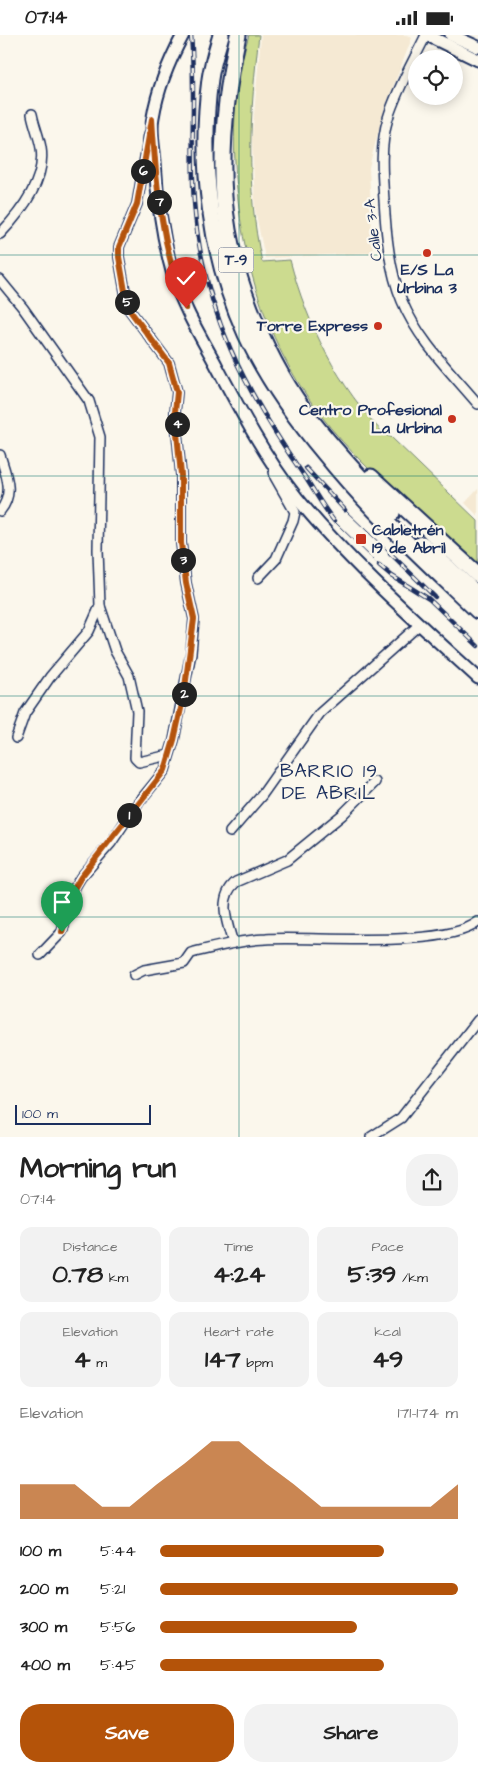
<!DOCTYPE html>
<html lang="en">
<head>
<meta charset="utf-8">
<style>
  body { margin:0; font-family:"Architects Daughter",sans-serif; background:#f2f2f2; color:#222; height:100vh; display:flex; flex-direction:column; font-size:19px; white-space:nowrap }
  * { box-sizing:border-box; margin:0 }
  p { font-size:16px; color:#767676 }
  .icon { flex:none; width:28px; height:28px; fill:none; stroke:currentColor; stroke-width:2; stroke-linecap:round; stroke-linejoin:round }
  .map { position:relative; height:1102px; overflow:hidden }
  .details { display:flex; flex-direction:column; background:#fff; flex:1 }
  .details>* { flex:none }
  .tools { position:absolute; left:408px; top:15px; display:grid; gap:10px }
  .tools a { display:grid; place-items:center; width:55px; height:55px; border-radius:50%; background:#fff; box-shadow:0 2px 12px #0003; font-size:25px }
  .scale { position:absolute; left:15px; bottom:12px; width:136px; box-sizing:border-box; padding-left:5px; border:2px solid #1b2f5e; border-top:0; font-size:14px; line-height:18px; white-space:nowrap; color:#1b2f5e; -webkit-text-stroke:4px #fbf7ec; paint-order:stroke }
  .pin { position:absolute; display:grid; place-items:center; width:42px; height:42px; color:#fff; margin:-51px -21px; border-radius:50% 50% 50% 0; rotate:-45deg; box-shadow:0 0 5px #0007 }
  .pin .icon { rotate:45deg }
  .km { position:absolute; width:25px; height:25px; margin:-12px; border-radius:50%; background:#222; color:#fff; font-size:14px; line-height:25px; text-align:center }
  .round { display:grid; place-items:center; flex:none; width:52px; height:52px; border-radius:20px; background:#f2f2f2 }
  .overview { display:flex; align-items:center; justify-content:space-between; height:85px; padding:0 20px }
  h1 { font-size:28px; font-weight:700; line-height:38px }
  .figures { display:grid; grid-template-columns:repeat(3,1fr); gap:8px; height:85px; padding:5px 20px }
  .figures div { display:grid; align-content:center; border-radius:12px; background:#f2f2f2; text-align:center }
  .figures b { font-size:25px; font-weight:700 }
  .figures small { font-size:14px; font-weight:400 }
  .figures p { font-size:14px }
  .chart { height:140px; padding:10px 20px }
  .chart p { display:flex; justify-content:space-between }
  .chart svg { width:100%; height:90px; margin-top:5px; fill:#b45309; opacity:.7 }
  .primary-button { display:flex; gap:10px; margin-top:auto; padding:10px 20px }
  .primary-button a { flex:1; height:58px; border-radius:20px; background:#b45309; color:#fff; font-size:20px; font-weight:700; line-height:58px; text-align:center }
  .primary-button a+a { background:#f2f2f2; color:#222 }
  ul { padding:0 20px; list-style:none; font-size:16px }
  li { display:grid; grid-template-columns:80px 60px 1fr; align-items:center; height:38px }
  li i { height:12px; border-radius:6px; background:#b45309 }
  .status { display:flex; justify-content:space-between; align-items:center; height:35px; padding:0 25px; background:#fff; direction:ltr }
  .status svg { height:14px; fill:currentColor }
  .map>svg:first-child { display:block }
  .built { fill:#f5e9d3 }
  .green { fill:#ccdb8f; stroke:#748576 }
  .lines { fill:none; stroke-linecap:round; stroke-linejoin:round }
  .street-casing { stroke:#1b2f5e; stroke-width:12 }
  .secondary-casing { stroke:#1b2f5e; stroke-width:15 }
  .highway-casing { stroke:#1b2f5e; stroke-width:19 }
  .street { stroke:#fbf7ec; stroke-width:9 }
  .secondary { stroke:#fbf7ec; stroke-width:11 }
  .highway { stroke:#fbf7ec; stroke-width:15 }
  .tram { stroke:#1b2f5e; stroke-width:1 }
  .rail-casing { stroke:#1b2f5e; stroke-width:4.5 }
  .rail { stroke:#fbf7ec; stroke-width:2.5; stroke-dasharray:8; stroke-linecap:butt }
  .route-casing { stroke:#fff; stroke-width:10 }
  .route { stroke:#b45309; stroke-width:6 }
  .grid { fill:none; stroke:#0f766e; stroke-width:1; stroke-opacity:0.55 }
  .poi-dot { fill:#c8321e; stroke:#fbf7ec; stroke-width:2 }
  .labels { text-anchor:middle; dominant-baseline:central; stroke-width:4.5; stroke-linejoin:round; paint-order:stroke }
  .shield { fill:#fbf7ec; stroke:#5e6b89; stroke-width:1 }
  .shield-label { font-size:15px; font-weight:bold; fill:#1b2f5e }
  .street-label { font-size:16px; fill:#1b2f5e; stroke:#fbf7ec }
  .poi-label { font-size:16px; font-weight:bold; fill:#1b2f5e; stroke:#fbf7ec; text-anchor:end }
  .quarter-label { font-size:19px; letter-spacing:1px; fill:#1b2f5e; stroke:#fbf7ec }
</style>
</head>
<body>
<div class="status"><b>07:14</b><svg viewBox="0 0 49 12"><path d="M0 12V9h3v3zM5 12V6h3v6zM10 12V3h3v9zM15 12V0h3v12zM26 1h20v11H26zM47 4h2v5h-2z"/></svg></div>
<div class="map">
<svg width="478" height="1102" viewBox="0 0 478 1102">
  <rect width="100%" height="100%" fill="#fbf7ec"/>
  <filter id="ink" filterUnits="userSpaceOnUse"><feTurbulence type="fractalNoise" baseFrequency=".02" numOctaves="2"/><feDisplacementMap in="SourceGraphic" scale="10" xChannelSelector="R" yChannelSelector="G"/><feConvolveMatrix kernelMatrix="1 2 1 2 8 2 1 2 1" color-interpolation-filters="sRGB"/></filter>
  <g filter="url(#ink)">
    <!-- built -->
    <g class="built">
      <path d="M261 0H407L412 3 384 75 369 132 373 218 265 223 255 175 252 102Z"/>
      <path d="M478 454V481L465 468Z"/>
    </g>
    <!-- green -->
    <path class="green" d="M249 0H259C250 75 245 152 262 227L290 225C307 290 338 351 385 400L391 402 478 486V532C437 495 394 460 355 420 285 348 249 264 238 165 232 110 232 53 249 0Z"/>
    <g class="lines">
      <defs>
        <g id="street">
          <path d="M426 0C413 27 397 54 388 83 380 110 382 137 384 165 386 198 389 235 402 266 418 305 451 337 478 369"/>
          <path d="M0 199C21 177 46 144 41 113 39 101 34 90 32 79"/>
          <path d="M0 245 23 273 89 366 100 402 98 515 100 571 89 596 50 642 25 678 16 703"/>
          <path d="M0 420C6 440 15 458 0 476"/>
          <path d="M258 543 276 524 293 486 295 477 275 442 273 430"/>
          <path d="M100 571 115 616 129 641 137 676 135 723 139 727 169 720"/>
          <path d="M230 797 262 760 320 678 419 590"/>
          <path d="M233 908C227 888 217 863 236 847L287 825 342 780 375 747"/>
          <path d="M40 920 62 897 75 852 81 842 111 808 135 772 165 735 174 705 191 618 194 584 186 548 181 508V440L175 377 177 357 169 328 128 273 119 222V212L137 169 149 99"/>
          <path d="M134 940 144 935 184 928 191 918C216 912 241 905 266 904 313 901 444 914 478 887"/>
          <path d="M371 1102 401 1083 478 985"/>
        </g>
        <g id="secondary">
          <path d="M183 0C169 26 158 52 153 82 150 96 154 113 155 127 157 165 163 204 173 240 182 270 199 299 214 326 239 373 264 421 297 463 350 528 417 587 478 643"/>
          <path d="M427 0 478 25"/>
          <path d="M451 0 478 12"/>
        </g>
        <g id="highway">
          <path d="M221 0C217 14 212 29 210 44 199 129 210 221 246 299 266 342 295 383 325 419 371 476 426 526 478 576"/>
          <path d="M238 0C227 53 220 108 224 162 229 234 262 316 303 374 329 411 363 444 392 478"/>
          <path d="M371 442 478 540"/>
          <path d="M422 509 478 560"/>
        </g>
      </defs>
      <!-- street casing -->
      <use href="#street" class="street-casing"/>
      <!-- secondary casing -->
      <use href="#secondary" class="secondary-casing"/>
      <!-- highway casing -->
      <use href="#highway" class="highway-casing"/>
      <!-- street -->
      <use href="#street" class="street"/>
      <!-- secondary -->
      <use href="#secondary" class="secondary"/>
      <!-- highway -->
      <use href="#highway" class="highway"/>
      <!-- tram -->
      <g class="tram">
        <path d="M345 475 390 518"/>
        <path d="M334 486 379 530"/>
      </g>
      <defs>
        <g id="rail">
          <path d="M191 0C196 56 190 112 194 167 202 276 246 358 307 445 316 459 324 473 334 486"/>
          <path d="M306 433 345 475"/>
          <path d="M390 518 435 562"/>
          <path d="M379 530 392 541 429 564 478 611"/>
        </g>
      </defs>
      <!-- rail casing -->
      <use href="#rail" class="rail-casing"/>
      <!-- rail -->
      <use href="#rail" class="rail"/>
    </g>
  </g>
  <g class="lines" filter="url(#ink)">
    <defs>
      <path id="route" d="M62 897 75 852 81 842 165 735 174 705 184 660 194 584 186 548 181 508V440L175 377 177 357 169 328 128 273 119 222V212L137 169 152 84C156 148 161 212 186 273"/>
    </defs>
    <!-- route casing -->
    <use href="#route" class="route-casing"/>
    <!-- route -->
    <use href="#route" class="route"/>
  </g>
  <!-- grid -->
  <path class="grid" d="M239 0V1102M0 220H478M0 441H478M0 661H478M0 882H478"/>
  <!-- markers -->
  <g class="poi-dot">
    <circle cx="427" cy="218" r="5"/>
    <circle cx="378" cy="291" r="5"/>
    <circle cx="452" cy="384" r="5"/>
    <rect x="355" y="498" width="12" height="12" rx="2.5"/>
  </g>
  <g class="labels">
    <!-- shield labels -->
    <rect class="shield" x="218.5" y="212.5" width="35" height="25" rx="4"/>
    <g class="shield-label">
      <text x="236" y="225">T-9</text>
    </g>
    <!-- street labels -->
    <g class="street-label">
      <text transform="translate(373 195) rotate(-97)">Calle 3-A</text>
    </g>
    <!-- poi labels -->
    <g class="poi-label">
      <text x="427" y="235" text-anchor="middle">E/S La<tspan x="427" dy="18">Urbina 3</tspan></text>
      <text x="368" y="291">Torre Express</text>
      <text x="442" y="375">Centro Profesional<tspan x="442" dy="18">La Urbina</tspan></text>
      <text x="372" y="495" text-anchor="start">Cabletrén<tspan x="372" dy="18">19 de Abril</tspan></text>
    </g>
    <!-- quarter labels -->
    <g class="quarter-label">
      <text x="329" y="736">BARRIO 19<tspan x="329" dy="22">DE ABRIL</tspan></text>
    </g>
  </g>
</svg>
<div class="tools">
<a><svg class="icon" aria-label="locate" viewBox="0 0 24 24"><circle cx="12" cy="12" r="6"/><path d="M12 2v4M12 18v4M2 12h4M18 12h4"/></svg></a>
</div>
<div class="scale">100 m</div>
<div class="pin" style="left:62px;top:897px;background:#1e9e55"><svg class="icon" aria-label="arrive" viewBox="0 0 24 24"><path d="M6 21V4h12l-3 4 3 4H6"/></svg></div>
<div class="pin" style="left:186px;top:273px;background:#d93025"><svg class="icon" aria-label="check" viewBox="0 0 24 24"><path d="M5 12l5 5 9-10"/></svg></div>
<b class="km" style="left:129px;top:780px">1</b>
<b class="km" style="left:184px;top:659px">2</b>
<b class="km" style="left:183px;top:525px">3</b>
<b class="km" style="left:177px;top:389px">4</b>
<b class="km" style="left:127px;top:267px">5</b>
<b class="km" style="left:143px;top:136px">6</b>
<b class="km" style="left:159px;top:167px">7</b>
</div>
<section class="details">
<div class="overview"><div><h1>Morning run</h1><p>07:14</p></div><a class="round"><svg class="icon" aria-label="share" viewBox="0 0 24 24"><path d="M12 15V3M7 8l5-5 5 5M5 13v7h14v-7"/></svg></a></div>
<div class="figures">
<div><p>Distance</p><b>0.78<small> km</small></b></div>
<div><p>Time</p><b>4:24</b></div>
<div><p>Pace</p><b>5:39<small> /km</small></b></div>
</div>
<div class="figures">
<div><p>Elevation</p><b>4<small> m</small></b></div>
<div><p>Heart rate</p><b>147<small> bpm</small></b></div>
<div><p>kcal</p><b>49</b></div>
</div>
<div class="chart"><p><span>Elevation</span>171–174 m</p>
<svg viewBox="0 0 160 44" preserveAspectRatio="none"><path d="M0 44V27L10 27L20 27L30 38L40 38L50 27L60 17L70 6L80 6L90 17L100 27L110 38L120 38L130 38L140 38L150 38L160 27V44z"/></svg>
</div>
<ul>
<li><b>100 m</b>5:44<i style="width:75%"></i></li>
<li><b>200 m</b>5:21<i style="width:100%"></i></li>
<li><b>300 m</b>5:56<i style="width:66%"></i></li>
<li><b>400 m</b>5:45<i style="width:75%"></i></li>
</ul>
<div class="primary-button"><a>Save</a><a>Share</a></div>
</section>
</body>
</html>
